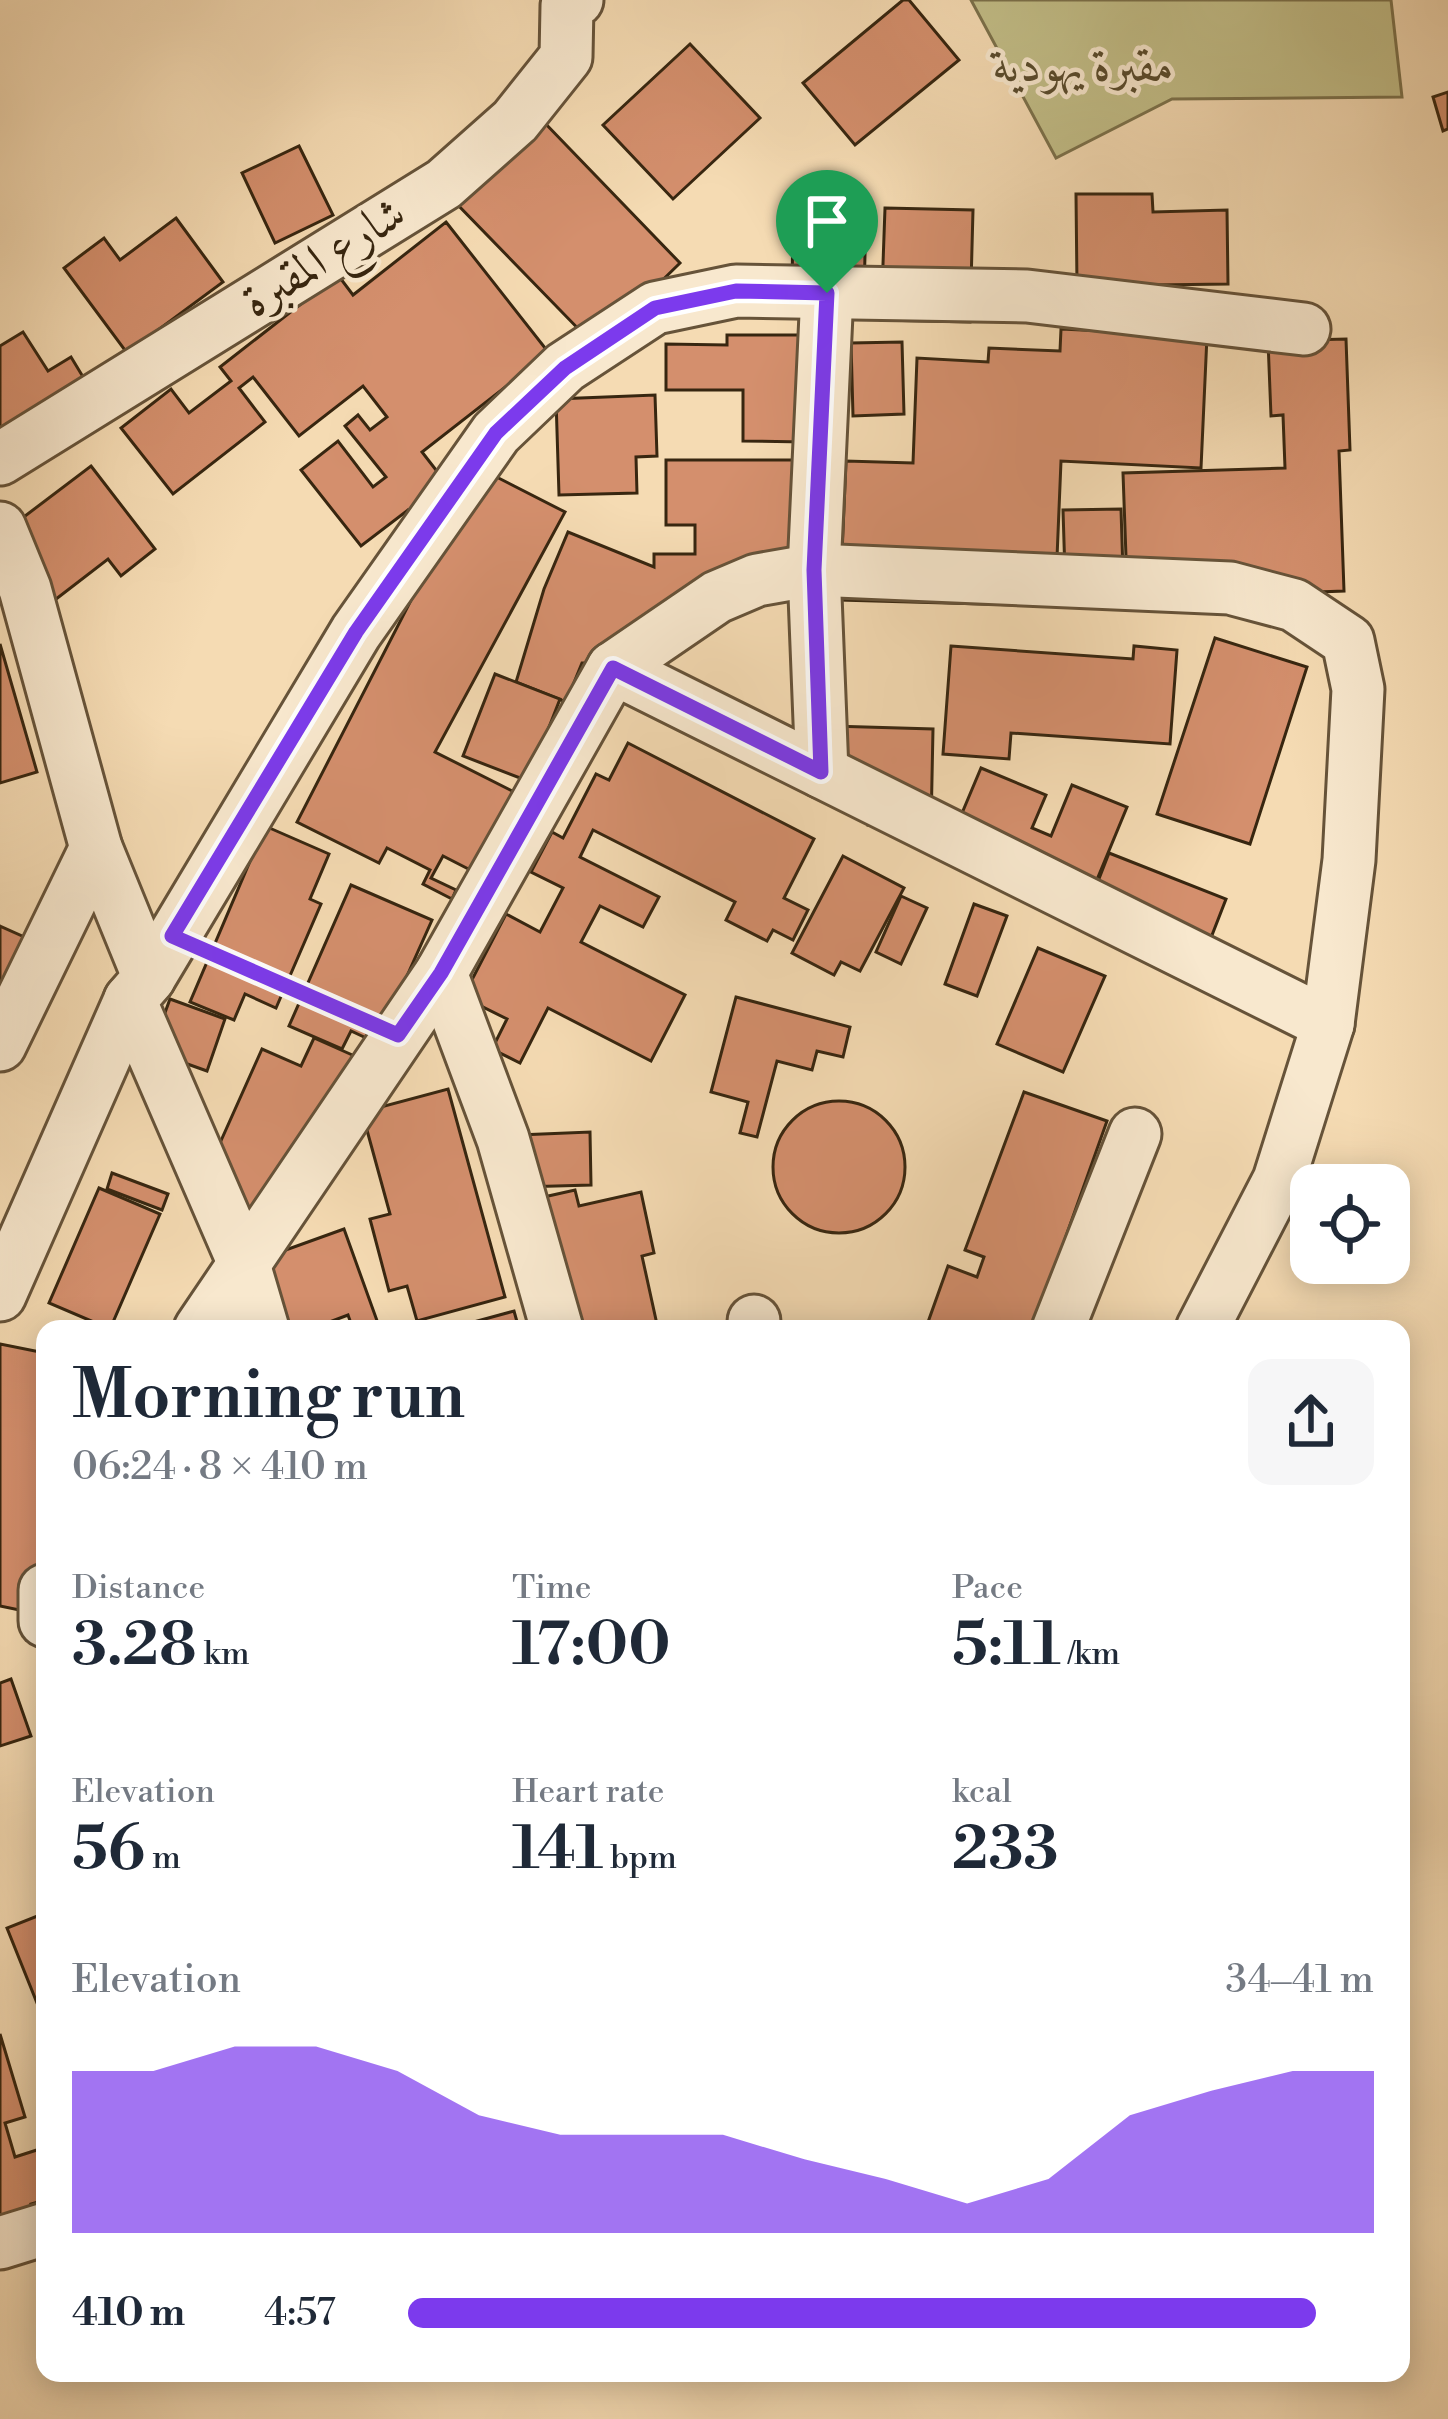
<!DOCTYPE html>
<html lang="en">
<head>
<meta charset="utf-8">
<style>
  body { margin:0; font-family:"Libre Bodoni",Amiri,serif; background:#f6f6f7; color:#1f2937; height:100vh; display:flex; flex-direction:column; font-size:45px; white-space:nowrap }
  * { box-sizing:border-box; margin:0 }
  p { font-size:39px; color:#747a83 }
  .icon { flex:none; width:66px; height:66px; fill:none; stroke:currentColor; stroke-width:2; stroke-linecap:round; stroke-linejoin:round }
  .map { position:relative; flex:1; overflow:hidden }
  .details { position:absolute; left:36px; top:1320px; width:1374px; height:1062px; display:flex; flex-direction:column; background:#fff; border-radius:24px; box-shadow:0 6px 30px #0003 }
  .details>* { flex:none }
  .tools { position:absolute; left:1290px; top:1164px; display:grid; gap:24px }
  .tools a { display:grid; place-items:center; width:120px; height:120px; border-radius:24px; background:#fff; box-shadow:0 6px 30px #0003; font-size:60px }
  .pin { position:absolute; display:grid; place-items:center; width:102px; height:102px; color:#fff; margin:-123px -51px; border-radius:50% 50% 50% 0; rotate:-45deg; box-shadow:0 0 12px #0007 }
  .pin .icon { rotate:45deg }
  .round { display:grid; place-items:center; flex:none; width:126px; height:126px; border-radius:24px; background:#f6f6f7 }
  .headline { display:flex; align-items:center; justify-content:space-between; height:204px; padding:0 36px }
  h1 { font-size:66px; font-weight:600; line-height:90px }
  .stats { display:grid; grid-template-columns:repeat(3,1fr); gap:18px; height:204px; padding:12px 36px }
  .stats div { display:grid; align-content:center }
  .stats b { font-size:60px; font-weight:600 }
  .stats small { font-size:33px; font-weight:400 }
  .stats p { font-size:33px }
  .chart { height:336px; padding:24px 36px }
  .chart p { display:flex; justify-content:space-between }
  .chart svg { width:100%; height:216px; margin-top:12px; fill:#7c3aed; opacity:.7 }
  ul { padding:0 36px; list-style:none; font-size:39px }
  li { display:grid; grid-template-columns:192px 144px 1fr; align-items:center; height:90px }
  li i { height:30px; border-radius:15px; background:#7c3aed }
  .map>svg:first-child { display:block }
  .green { fill:#c2be88; stroke:#7c724c; stroke-width:3 }
  .building { fill:#d48f6d; stroke:#372610; stroke-width:3 }
  .lines { fill:none; stroke-linecap:round; stroke-linejoin:round }
  .minor-casing { stroke:#665339; stroke-width:57 }
  .path { stroke:#372610; stroke-width:8; stroke-dasharray:3 6; stroke-linecap:butt }
  .minor { stroke:#f8e8ce; stroke-width:51 }
  .route-casing { stroke:#fff; stroke-width:24 }
  .route { stroke:#7c3aed; stroke-width:15 }
  .labels { text-anchor:middle; dominant-baseline:central; stroke-width:9; stroke-linejoin:round; paint-order:stroke }
  .park-label { font-size:48px; font-style:italic; fill:#5a4c2e; stroke:#f8e8ce }
  .street-label { font-size:48px; fill:#372610; stroke:#f8e8ce }
</style>
</head>
<body>
<div class="map">
<svg width="1448" height="2419" viewBox="0 0 1448 2419">
  <rect width="100%" height="100%" fill="#f5dbb3"/>
  <filter id="stains"><feTurbulence type="fractalNoise" baseFrequency=".00167" numOctaves="4"/><feColorMatrix values="0 0 0 0 .2 0 0 0 0 .09 0 0 0 0 .02 0 0 0 .5 -.17"/></filter>
  <radialGradient id="worn" r=".72"><stop offset=".6" stop-color="#630" stop-opacity="0"/><stop offset="1" stop-color="#630" stop-opacity=".3"/></radialGradient>
  <!-- green -->
  <path class="green" d="M971 0H1391L1402 97 1172 99 1056 158Z"/>
  <!-- building -->
  <g class="building">
    <path d="M903 0H909L959 60 855 145 803 83Z"/>
    <path d="M690 44 760 118 673 199 603 125Z"/>
    <path d="M1448 92V129L1443 131 1433 97Z"/>
    <path d="M540 118 680 263 595 346 454 201Z"/>
    <path d="M299 146 333 215 275 243 242 173Z"/>
    <path d="M1076 194H1152L1153 212 1227 210 1228 284 1077 286Z"/>
    <path d="M885 208 973 210 970 322 881 320Z"/>
    <path d="M793 210 866 212 864 296 792 294Z"/>
    <path d="M176 218 223 282 127 353 64 268 104 238 120 260Z"/>
    <path d="M446 222 549 353 422 452 450 488 413 517 408 510 361 546 301 470 338 441 373 487 386 477 345 426 358 415 370 430 387 417 363 386 299 436 253 377 239 388 265 422 173 494 121 428 171 389 189 413 231 381 220 367 338 275 353 295Z"/>
    <path d="M1061 329 1207 336 1201 468 1061 461 1055 606 840 600 846 461 913 463 917 358 988 362 989 348 1060 351Z"/>
    <path d="M23 332 48 371 71 357 97 400 0 461V346Z"/>
    <path d="M727 335H804V442L743 441V390H666V344L727 345Z"/>
    <path d="M1346 339 1350 450 1339 451 1344 591 1265 594 1127 585 1123 473 1285 468 1283 415 1271 416 1268 341Z"/>
    <path d="M902 342 904 414 853 416 851 343Z"/>
    <path d="M655 395 657 456 636 457 637 493 559 495 556 399Z"/>
    <path d="M666 460H795V590H682L673 613 610 663H582L566 702 516 682 544 589 568 532 654 567V554H695V525H666Z"/>
    <path d="M91 466 155 549 121 576 108 559 47 606 0 535Z"/>
    <path d="M479 468 565 512 435 752 526 798 486 878 443 856 431 878 456 890 452 899 423 884 430 870 387 848 379 863 297 822Z"/>
    <path d="M1121 509 1123 572 1065 574 1063 510Z"/>
    <path d="M1215 638 1307 667 1250 844 1157 814Z"/>
    <path d="M0 644 37 772 0 783Z"/>
    <path d="M951 646 1133 659 1134 646 1177 650 1170 744 1011 733 1009 759 943 754Z"/>
    <path d="M495 674 560 699 528 781 463 756Z"/>
    <path d="M831 726 933 729 931 827 868 825 869 795H829Z"/>
    <path d="M628 743 814 839 784 898 808 910 793 940 773 930 767 941 726 920 735 902 593 830 580 857 659 897 643 927 600 906 581 942 685 995 651 1061 548 1008 520 1063 492 1049 507 1019 463 997 506 914 540 932 563 888 531 872 552 832 563 838 596 774 609 780Z"/>
    <path d="M981 768 1046 795 1032 828 1051 836 1072 785 1127 807 1091 894 949 844Z"/>
    <path d="M265 826 329 854 310 899 321 904 276 1008 245 994 234 1020 190 1002Z"/>
    <path d="M1109 853 1226 899 1200 966 1083 920Z"/>
    <path d="M843 856 904 888 860 971 841 962 834 975 792 953Z"/>
    <path d="M351 885 432 920 377 1043 351 1031 342 1049 289 1026Z"/>
    <path d="M901 896 927 908 901 964 876 952Z"/>
    <path d="M974 904 1007 916 977 996 945 984Z"/>
    <path d="M0 926 31 940 0 1008Z"/>
    <path d="M1038 948 1105 976 1063 1072 997 1044Z"/>
    <path d="M736 997 850 1027 843 1057 817 1051 812 1070 777 1061 757 1137 740 1133 748 1102 711 1092Z"/>
    <path d="M170 999 225 1019 207 1071 151 1051Z"/>
    <path d="M314 1038 359 1058 316 1157 292 1146 251 1238 203 1181 262 1049 301 1066Z"/>
    <path d="M448 1089 505 1297 417 1321 407 1286 389 1291 370 1219 390 1214 362 1112Z"/>
    <path d="M1024 1092 1107 1121 1033 1329H933L927 1325 948 1266 977 1277 984 1257 965 1250Z"/>
    <circle cx="839" cy="1167" r="66"/>
    <path d="M590 1132 591 1185 521 1187 519 1135Z"/>
    <path d="M112 1173 168 1194 162 1210 107 1189Z"/>
    <path d="M99 1188 160 1214 110 1329 49 1303Z"/>
    <path d="M575 1190 579 1206 641 1192 654 1253 642 1256 658 1329H564L535 1199Z"/>
    <path d="M344 1229 380 1329H353L348 1315 311 1329H280L255 1261Z"/>
    <path d="M514 1311 519 1329H448Z"/>
    <path d="M0 1344 45 1353V1536L29 1612 0 1606Z"/>
    <path d="M11 1679 31 1736 0 1746V1683Z"/>
    <path d="M45 1913V2023L7 1928Z"/>
    <path d="M0 2034 25 2117 5 2123 15 2157 40 2149 45 2165V2200L31 2204 39 2231 0 2242Z"/>
  </g>
  <g class="lines">
    <defs>
      <g id="minor">
        <path d="M0 459 444 184 515 121 566 57 567 6 577 0"/>
        <path d="M0 528 25 589 96 848 149 978 130 1000 243 1261 263 1329"/>
        <path d="M613 668 1328 1024"/>
        <path d="M822 772 814 570 827 293"/>
        <path d="M441 973 503 1139 557 1329"/>
        <path d="M149 978 356 632 496 433 565 367 655 308 736 291 1027 296 1304 329"/>
        <path d="M0 1045 96 848"/>
        <path d="M0 1295 130 1000"/>
        <path d="M200 1329 441 973 613 668 717 597 757 580 814 570 1230 588 1294 605 1348 641 1358 689 1349 860 1328 1024 1279 1180 1202 1329"/>
        <path d="M754 1329V1321"/>
        <path d="M1058 1329 1135 1134"/>
        <path d="M45 1590V1621"/>
        <path d="M0 2243 45 2229"/>
      </g>
    </defs>
    <!-- minor casing -->
    <use href="#minor" class="minor-casing"/>
    <!-- path -->
    <path class="path" d="M212 953 363 1019"/>
    <!-- minor -->
    <use href="#minor" class="minor"/>
  </g>
  <g class="lines">
    <defs>
      <path id="route" d="M736 291 827 293 814 570 821 772 613 668 441 973 398 1035 172 936 356 632 496 433 565 368 655 308Z"/>
    </defs>
    <!-- route casing -->
    <use href="#route" class="route-casing"/>
    <!-- route -->
    <use href="#route" class="route"/>
  </g>
  <g class="labels">
    <!-- park labels -->
    <g class="park-label">
      <text x="1084" y="67">مقبرة يهودية</text>
    </g>
    <!-- street labels -->
    <g class="street-label">
      <text transform="translate(324 258) rotate(-32)">شارع المقبرة</text>
    </g>
  </g>
  <rect width="100%" height="100%" filter="url(#stains)"/>
  <rect width="100%" height="100%" fill="url(#worn)"/>
</svg>
<div class="tools">
<a><svg class="icon" aria-label="locate" viewBox="0 0 24 24"><circle cx="12" cy="12" r="6"/><path d="M12 2v4M12 18v4M2 12h4M18 12h4"/></svg></a>
</div>
<div class="pin" style="left:827px;top:293px;background:#1e9e55"><svg class="icon" aria-label="arrive" viewBox="0 0 24 24"><path d="M6 21V4h12l-3 4 3 4H6"/></svg></div>
<section class="details">
<div class="headline"><div><h1>Morning run</h1><p>06:24 · 8 × 410 m</p></div><a class="round"><svg class="icon" aria-label="share" viewBox="0 0 24 24"><path d="M12 15V3M7 8l5-5 5 5M5 13v7h14v-7"/></svg></a></div>
<div class="stats">
<div><p>Distance</p><b>3.28<small> km</small></b></div>
<div><p>Time</p><b>17:00</b></div>
<div><p>Pace</p><b>5:11<small> /km</small></b></div>
</div>
<div class="stats">
<div><p>Elevation</p><b>56<small> m</small></b></div>
<div><p>Heart rate</p><b>141<small> bpm</small></b></div>
<div><p>kcal</p><b>233</b></div>
</div>
<div class="chart"><p><span>Elevation</span>34–41 m</p>
<svg viewBox="0 0 160 44" preserveAspectRatio="none"><path d="M0 44V11L10 11L20 6L30 6L40 11L50 20L60 24L70 24L80 24L90 29L100 33L110 38L120 33L130 20L140 15L150 11L160 11V44z"/></svg>
</div>
<ul>
<li><b>410 m</b>4:57<i style="width:94%"></i></li>
</ul>
</section>
</div>
</body>
</html>
